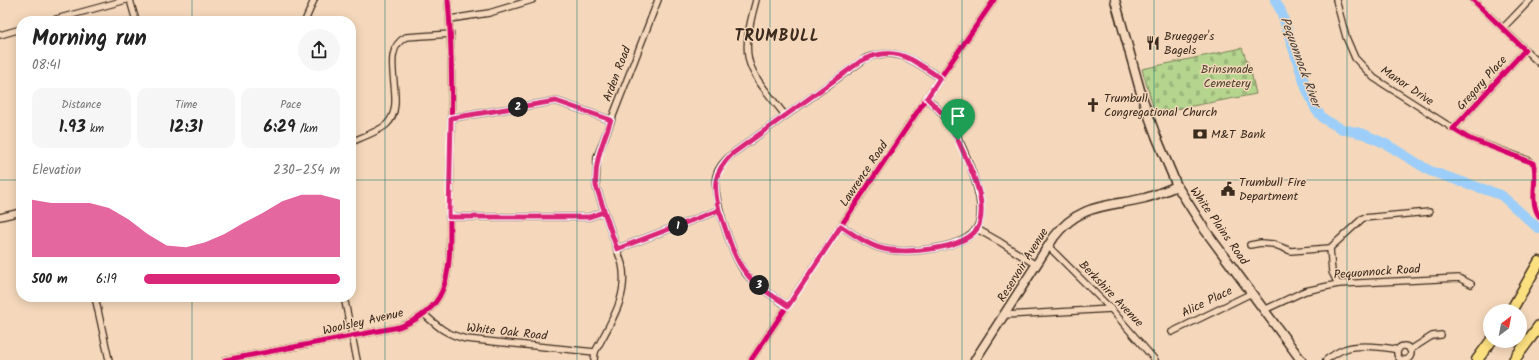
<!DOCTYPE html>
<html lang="en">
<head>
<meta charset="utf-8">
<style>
  body { margin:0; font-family:Kalam,sans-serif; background:#f6f6f6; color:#222; height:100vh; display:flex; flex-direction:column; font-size:15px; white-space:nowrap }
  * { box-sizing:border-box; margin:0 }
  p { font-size:13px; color:#767676 }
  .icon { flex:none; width:22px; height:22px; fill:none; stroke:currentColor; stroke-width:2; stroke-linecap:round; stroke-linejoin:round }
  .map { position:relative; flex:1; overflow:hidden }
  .panel { position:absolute; left:16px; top:16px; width:340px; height:286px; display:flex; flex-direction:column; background:#fff; border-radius:16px; box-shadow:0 2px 10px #0003 }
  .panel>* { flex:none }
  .needle { width:26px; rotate:32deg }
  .buttons { position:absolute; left:1483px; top:304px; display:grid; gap:8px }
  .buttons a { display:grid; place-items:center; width:44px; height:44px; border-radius:50%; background:#fff; box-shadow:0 2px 10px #0003; font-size:20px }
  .pin { position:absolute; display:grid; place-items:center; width:34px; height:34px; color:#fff; margin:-41px -17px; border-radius:50% 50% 50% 0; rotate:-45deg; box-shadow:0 0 4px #0007 }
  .pin .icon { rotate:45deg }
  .km { position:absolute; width:20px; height:20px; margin:-10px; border-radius:50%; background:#222; color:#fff; font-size:11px; line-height:20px; text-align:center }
  .round { display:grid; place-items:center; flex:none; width:42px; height:42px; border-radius:21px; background:#f6f6f6 }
  .overview { display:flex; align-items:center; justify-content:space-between; height:68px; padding:0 16px }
  h1 { font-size:22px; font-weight:600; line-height:30px }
  .figures { display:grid; grid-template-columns:repeat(3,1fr); gap:6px; height:68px; padding:4px 16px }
  .figures div { display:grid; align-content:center; border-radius:10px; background:#f6f6f6; text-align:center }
  .figures b { font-size:17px; font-weight:600 }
  .figures small { font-size:11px; font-weight:400 }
  .figures p { font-size:11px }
  .chart { height:112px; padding:8px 16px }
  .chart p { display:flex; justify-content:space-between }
  .chart svg { width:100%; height:72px; margin-top:4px; fill:#db2777; opacity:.7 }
  ul { padding:0 16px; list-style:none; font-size:13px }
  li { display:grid; grid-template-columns:64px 48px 1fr; align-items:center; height:30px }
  li i { height:10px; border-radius:5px; background:#db2777 }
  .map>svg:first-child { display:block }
  .cemetery { fill:url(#cemetery-stones); stroke:#788056 }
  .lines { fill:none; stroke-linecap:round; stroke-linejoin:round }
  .river { stroke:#9dcef9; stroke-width:10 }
  .street-casing { stroke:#3b2a1e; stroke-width:8 }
  .secondary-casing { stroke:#3b2a1e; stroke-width:11 }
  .highway-casing { stroke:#3b2a1e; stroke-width:13 }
  .street { stroke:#f5d8bb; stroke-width:5.5 }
  .secondary { stroke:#f5d8bb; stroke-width:8 }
  .highway { stroke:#fce080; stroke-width:10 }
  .cycleway-casing { stroke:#f5d8bb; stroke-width:8 }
  .cycleway { stroke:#d6006c; stroke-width:5 }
  .route-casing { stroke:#fff; stroke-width:8 }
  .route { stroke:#db2777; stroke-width:5 }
  .grid { fill:none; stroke:#0f766e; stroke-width:1; stroke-opacity:0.55 }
  .labels { text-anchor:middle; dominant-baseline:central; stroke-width:3; stroke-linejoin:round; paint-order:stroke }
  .poi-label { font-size:12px; fill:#3b2a1e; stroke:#f5d8bb; text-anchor:start }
  .park-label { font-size:12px; fill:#4d442f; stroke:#f5d8bb }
  .street-label { font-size:12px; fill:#3b2a1e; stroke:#f5d8bb }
  .water-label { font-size:13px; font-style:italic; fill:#4a433f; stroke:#f5d8bb }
  .district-label { font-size:16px; font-weight:bold; letter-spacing:1px; fill:#3b2a1e; stroke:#f5d8bb }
</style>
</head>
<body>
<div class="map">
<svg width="1539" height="360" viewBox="0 0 1539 360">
  <defs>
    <pattern id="cemetery-stones" width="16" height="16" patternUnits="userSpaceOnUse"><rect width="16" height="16" fill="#b5d58f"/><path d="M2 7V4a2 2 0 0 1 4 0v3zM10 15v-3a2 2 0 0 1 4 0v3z" fill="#9db77b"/></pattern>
  </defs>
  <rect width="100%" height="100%" fill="#f5d8bb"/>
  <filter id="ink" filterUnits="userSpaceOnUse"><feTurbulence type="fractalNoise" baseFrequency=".025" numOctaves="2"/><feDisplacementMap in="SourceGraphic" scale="8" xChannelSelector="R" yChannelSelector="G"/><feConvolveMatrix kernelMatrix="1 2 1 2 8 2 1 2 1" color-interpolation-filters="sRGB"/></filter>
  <g filter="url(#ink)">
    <!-- cemetery -->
    <path class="cemetery" d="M1242 48 1251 72 1256 94 1155 113 1142 69Z"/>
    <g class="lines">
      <!-- river -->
      <path class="river" d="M1275 0 1281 11 1306 88 1316 110 1324 119 1342 129 1364 134 1386 144 1430 171 1501 195 1539 229"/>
      <defs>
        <g id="street">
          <path d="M130 0 136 21"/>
          <path d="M756 0C739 63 746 66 785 115"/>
          <path d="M1336 0 1346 37 1355 58 1374 78 1468 138 1530 161"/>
          <path d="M1473 0 1539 63"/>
          <path d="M450 19 489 13 532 0"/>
          <path d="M49 21 126 0"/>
          <path d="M305 21 314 0"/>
          <path d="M1503 28 1530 0"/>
          <path d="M0 35 21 29"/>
          <path d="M451 118 556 101 611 120"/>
          <path d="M1453 129 1525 50"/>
          <path d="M351 142C360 138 380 131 387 124 409 102 376 52 406 37L451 34"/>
          <path d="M0 217 21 212"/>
          <path d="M449 217H589L604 212"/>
          <path d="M841 226C853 234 866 244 880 248 902 255 969 250 978 225 988 202 963 143 949 123 943 113 935 106 927 98"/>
          <path d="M977 229 1000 242 1036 265"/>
          <path d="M1250 245 1261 243 1273 244 1291 251 1330 248 1332 272 1338 284"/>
          <path d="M1048 246 1111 309 1155 360"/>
          <path d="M1330 248 1363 218 1429 212"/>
          <path d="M617 249 719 210"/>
          <path d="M95 297 109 360"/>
          <path d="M344 297 357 360"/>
          <path d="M787 306C774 296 757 287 746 274 733 258 712 196 716 176 718 167 725 160 732 154L866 58C898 46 914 61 940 78"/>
          <path d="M1264 310 1305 291 1338 284 1459 278 1471 284"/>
          <path d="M424 314C439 328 446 334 466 339L595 352"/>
          <path d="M1005 315 1111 309"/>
          <path d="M1172 332 1252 293"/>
          <circle cx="1404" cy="353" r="7"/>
          <path d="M1410 350 1432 336 1441 335"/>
          <path d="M225 360 399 327C418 320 434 310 442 291 453 265 449 231 450 203 451 136 454 67 448 0"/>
          <path d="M594 360 595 352C610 323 629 297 622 264L596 186 597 157 658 0"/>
          <path d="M751 360 940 78 994 0"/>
          <path d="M1326 360C1332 356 1338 351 1345 349 1357 344 1386 347 1398 350"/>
        </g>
        <g id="secondary">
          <path d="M1115 0 1142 97 1156 136 1177 186 1205 230 1301 360"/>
          <path d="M975 360 1054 237C1080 203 1108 207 1145 198 1156 195 1167 190 1177 186"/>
        </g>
        <g id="highway">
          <path d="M1511 311 1539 262"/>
          <path d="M1477 360 1491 341"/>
          <path d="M1514 360 1539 326"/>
        </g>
      </defs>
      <!-- street casing -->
      <use href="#street" class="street-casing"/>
      <!-- secondary casing -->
      <use href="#secondary" class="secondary-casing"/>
      <!-- highway casing -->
      <use href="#highway" class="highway-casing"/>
      <!-- street -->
      <use href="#street" class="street"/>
      <!-- secondary -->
      <use href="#secondary" class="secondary"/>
      <!-- highway -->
      <use href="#highway" class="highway"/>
      <defs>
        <g id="cycleway">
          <path d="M1473 0 1525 50 1453 129 1468 138 1533 163C1539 175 1528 200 1539 216"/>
          <path d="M225 360 399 327C418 320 434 310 442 291 453 265 449 231 450 203 451 136 454 67 448 0"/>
          <path d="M751 360 940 78 994 0"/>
        </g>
      </defs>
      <!-- cycleway casing -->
      <use href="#cycleway" class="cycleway-casing"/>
      <!-- cycleway -->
      <use href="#cycleway" class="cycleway"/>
    </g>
  </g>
  <g class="lines" filter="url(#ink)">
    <defs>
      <path id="route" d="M958 140 945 116 927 98 940 78C913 60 894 43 861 61L732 154C713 173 713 185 719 210L617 249 604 212 589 217H449L451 118 556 101 611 120C603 142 594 162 596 186L617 249 719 210C726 229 733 258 746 273 756 287 774 296 788 306L841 226C853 234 866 244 880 248 902 255 970 250 979 225 988 198 968 164 958 140"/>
    </defs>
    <!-- route casing -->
    <use href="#route" class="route-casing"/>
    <!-- route -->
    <use href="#route" class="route"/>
  </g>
  <!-- grid -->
  <path class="grid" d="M192 0V21M385 0V360M577 0V360M770 0V360M962 0V360M1154 0V360M1347 0V360M0 180H21M351 180H1539M192 297V360"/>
  <!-- icons -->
  <defs>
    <symbol id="restaurant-bare" viewBox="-9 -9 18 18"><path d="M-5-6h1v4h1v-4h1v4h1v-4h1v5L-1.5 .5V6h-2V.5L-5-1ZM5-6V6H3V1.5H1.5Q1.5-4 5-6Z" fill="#3b2a1e" stroke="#f5d8bb" stroke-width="2.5" paint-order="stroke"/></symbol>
    <symbol id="church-bare" viewBox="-9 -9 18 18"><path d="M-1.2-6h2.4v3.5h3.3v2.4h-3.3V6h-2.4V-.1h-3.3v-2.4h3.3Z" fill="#3b2a1e" stroke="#f5d8bb" stroke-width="2.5" paint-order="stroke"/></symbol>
    <symbol id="bank-bare" viewBox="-9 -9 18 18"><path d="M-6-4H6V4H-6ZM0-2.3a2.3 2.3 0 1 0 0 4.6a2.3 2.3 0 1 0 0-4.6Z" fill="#3b2a1e" stroke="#f5d8bb" stroke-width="2.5" paint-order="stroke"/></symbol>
    <symbol id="civic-bare" viewBox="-9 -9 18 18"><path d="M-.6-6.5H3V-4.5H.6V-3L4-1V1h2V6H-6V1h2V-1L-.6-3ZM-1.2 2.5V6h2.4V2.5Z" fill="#3b2a1e" stroke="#f5d8bb" stroke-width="2.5" paint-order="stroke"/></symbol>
  </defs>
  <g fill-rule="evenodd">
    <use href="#restaurant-bare" x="1143" y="33" width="20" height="20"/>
    <use href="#church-bare" x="1083" y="95" width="20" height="20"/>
    <use href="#bank-bare" x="1190" y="124" width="20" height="20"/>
    <use href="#civic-bare" x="1218" y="179" width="20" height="20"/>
  </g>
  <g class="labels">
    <!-- poi labels -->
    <g class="poi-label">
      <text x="1164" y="36">Bruegger's<tspan x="1164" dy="14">Bagels</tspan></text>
      <text x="1104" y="98">Trumbull<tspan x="1104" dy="14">Congregational Church</tspan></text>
      <text x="1211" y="134">M&amp;T Bank</text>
      <text x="1239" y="182">Trumbull Fire<tspan x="1239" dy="14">Department</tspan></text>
    </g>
    <!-- park labels -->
    <g class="park-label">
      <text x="1227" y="69">Brinsmade<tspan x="1227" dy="14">Cemetery</tspan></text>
    </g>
    <!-- street labels -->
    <g class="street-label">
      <text transform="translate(617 74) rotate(-69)">Arden Road</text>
      <text transform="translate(1482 83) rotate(-48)">Gregory Place</text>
      <text transform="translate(1407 86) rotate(34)">Manor Drive</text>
      <text transform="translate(864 174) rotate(-56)">Lawrence Road</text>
      <text transform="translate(1219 226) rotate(55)">White Plains Road</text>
      <text transform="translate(1023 265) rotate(-58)">Reservoir Avenue</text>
      <text transform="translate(1377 272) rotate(-4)">Pequonnock Road</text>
      <text transform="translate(1111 294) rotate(46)">Berkshire Avenue</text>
      <text transform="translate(1207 302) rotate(-26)">Alice Place</text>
      <text transform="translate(363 322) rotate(-13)">Woolsley Avenue</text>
      <text transform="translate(507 332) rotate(6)">White Oak Road</text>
    </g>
    <!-- water labels -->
    <g class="water-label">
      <text transform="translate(1300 62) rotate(70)">Pequonnock River</text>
    </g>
    <!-- district labels -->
    <g class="district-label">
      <text x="777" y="36">TRUMBULL</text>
    </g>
  </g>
</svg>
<div class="buttons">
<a><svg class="needle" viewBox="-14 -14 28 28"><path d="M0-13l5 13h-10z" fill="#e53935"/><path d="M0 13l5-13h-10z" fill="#767676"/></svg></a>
</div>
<div class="pin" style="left:958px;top:140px;background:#1e9e55"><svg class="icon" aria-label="arrive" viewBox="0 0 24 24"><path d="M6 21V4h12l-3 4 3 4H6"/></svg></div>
<b class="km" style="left:678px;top:226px">1</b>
<b class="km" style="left:518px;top:107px">2</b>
<b class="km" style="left:759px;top:285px">3</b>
<section class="panel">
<div class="overview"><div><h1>Morning run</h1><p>08:41</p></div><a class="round"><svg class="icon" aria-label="share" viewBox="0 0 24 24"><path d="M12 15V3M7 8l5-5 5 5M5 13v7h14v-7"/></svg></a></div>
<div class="figures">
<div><p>Distance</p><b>1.93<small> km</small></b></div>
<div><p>Time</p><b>12:31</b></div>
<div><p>Pace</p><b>6:29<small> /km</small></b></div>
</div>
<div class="chart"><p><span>Elevation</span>230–254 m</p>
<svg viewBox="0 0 160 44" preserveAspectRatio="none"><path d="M0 44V9L10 11L20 11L30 11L40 14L50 21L60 30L70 37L80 38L90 35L100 30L110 23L120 17L130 10L140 6L150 6L160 9V44z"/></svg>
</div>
<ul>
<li><b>500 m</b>6:19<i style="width:100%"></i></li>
</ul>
</section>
</div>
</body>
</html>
